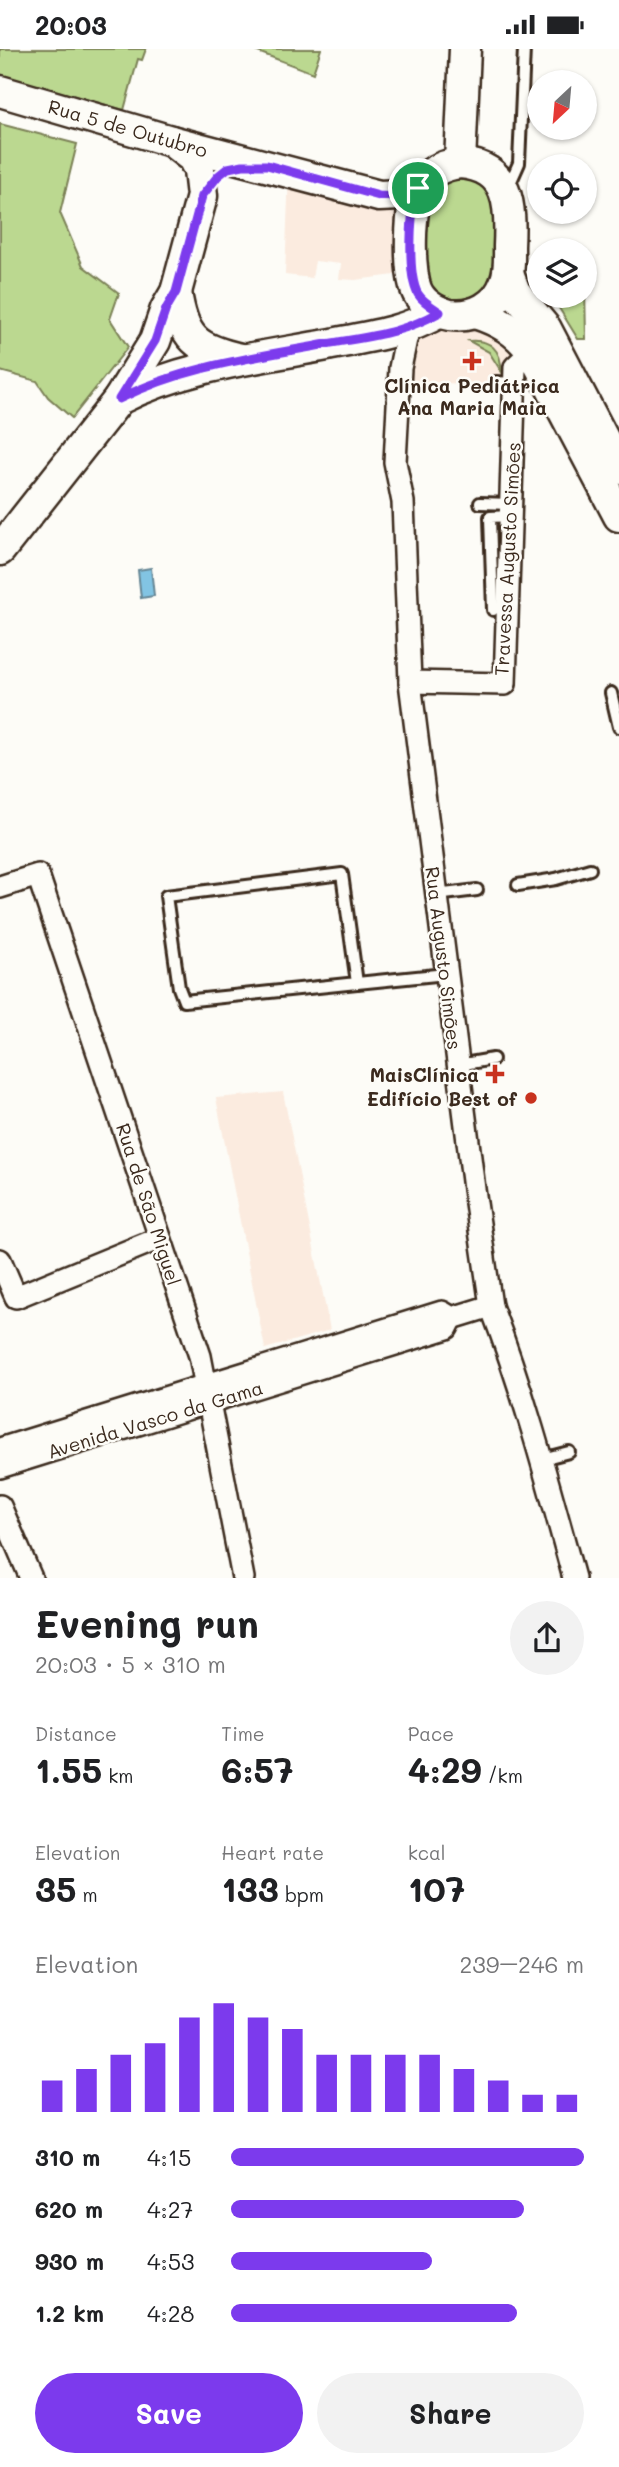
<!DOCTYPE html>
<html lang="en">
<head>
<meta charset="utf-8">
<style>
  body { margin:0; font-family:Mali,sans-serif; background:#f2f2f2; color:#202124; height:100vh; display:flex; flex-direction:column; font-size:26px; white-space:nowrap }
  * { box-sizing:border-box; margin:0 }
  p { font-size:23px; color:#757577 }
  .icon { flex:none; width:38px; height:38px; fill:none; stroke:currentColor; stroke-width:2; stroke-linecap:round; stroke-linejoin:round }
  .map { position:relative; height:1529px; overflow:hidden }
  .sheet { display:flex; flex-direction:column; background:#fff; flex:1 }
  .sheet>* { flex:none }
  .needle { width:46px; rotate:206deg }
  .controls { position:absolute; left:527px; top:21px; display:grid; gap:14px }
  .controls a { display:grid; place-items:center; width:70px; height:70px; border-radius:50%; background:#fff; box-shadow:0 2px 5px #0004; font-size:35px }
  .pin { position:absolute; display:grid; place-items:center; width:60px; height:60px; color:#fff; margin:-30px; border:4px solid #fff; border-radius:50%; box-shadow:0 2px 7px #0007 }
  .round { display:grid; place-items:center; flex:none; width:74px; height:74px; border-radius:37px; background:#f2f2f2 }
  .head { display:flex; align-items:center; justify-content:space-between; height:119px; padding:0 35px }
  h1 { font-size:38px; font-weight:800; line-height:52px }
  .stats { display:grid; grid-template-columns:repeat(3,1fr); gap:10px; height:119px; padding:7px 35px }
  .stats div { display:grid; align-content:center }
  .stats b { font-size:35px; font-weight:800 }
  .stats small { font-size:19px; font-weight:400 }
  .stats p { font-size:19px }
  .chart { height:196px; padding:14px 35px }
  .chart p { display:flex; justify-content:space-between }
  .chart svg { width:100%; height:126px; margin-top:7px; stroke:#7c3aed; stroke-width:6 }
  .action { display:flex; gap:14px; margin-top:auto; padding:14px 35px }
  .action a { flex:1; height:80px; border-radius:42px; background:#7c3aed; color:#fff; font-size:28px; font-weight:800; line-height:80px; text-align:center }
  .action a+a { background:#f2f2f2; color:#202124 }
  ul { padding:0 35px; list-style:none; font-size:23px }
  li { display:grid; grid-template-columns:112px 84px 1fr; align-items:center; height:52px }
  li i { height:18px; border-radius:9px; background:#7c3aed }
  .status { display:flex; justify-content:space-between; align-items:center; height:49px; padding:0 35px; background:#fff; direction:ltr }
  .status svg { height:19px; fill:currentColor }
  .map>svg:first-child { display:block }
  .built { fill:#fbebdf }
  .green { fill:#bbd890; stroke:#7b8157; stroke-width:2 }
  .water { fill:#82c4e3; stroke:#668694; stroke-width:2 }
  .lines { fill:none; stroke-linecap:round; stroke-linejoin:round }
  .service-casing { stroke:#3b2a1e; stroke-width:16 }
  .minor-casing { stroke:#3b2a1e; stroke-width:26 }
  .secondary-casing { stroke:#3b2a1e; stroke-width:35 }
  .service { stroke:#fdfcf7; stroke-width:10 }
  .minor { stroke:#fdfcf7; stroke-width:21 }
  .secondary { stroke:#fdfcf7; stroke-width:30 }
  .route-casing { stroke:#fff; stroke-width:14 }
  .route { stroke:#7c3aed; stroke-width:9 }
  .poi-dot { fill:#c8321e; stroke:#fdfcf7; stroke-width:2.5 }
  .labels { text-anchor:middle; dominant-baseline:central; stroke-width:5; stroke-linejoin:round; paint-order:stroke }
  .street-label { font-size:19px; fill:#3b2a1e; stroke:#fdfcf7 }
  .poi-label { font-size:19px; font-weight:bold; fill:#3b2a1e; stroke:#fdfcf7; text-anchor:end }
</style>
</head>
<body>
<div class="status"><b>20:03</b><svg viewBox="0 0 49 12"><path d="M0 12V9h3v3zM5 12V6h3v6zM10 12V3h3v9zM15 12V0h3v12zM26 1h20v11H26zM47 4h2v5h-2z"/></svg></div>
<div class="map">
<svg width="619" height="1529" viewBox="0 0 619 1529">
  <rect width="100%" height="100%" fill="#fdfcf7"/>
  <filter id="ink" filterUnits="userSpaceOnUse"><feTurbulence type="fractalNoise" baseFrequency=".0143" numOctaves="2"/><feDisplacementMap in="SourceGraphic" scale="14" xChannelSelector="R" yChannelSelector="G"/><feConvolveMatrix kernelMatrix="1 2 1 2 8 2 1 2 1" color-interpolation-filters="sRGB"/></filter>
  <g filter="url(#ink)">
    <!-- built -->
    <g class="built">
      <path d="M289 124 401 149 411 224 355 231 339 230 341 215 315 212 312 229 285 226Z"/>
      <path d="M472 266 537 316 507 337 401 332 408 292Z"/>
      <path d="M283 1043 330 1281 265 1300 216 1049Z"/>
    </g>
    <!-- green -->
    <g class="green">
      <path d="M0 0H146L142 11 138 10 124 61 0 26Z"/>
      <path d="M250 0H321L313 24Z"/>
      <path d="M0 75 77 95 60 164 83 217 119 244 110 270 128 298 72 369 48 348 37 332 0 322Z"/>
      <path d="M464 127 485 136 496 153V222L489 239 470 252H450L432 241 423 221 429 147 442 133Z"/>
      <path d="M585 236 586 290H578L554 251 558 247H584Z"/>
      <path d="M469 292C490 290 502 301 501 322L489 303Z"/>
    </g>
    <!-- water -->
    <path class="water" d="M151 519 154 547 141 549 138 521Z"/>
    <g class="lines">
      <defs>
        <g id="service">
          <path d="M507 141 519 114 524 0"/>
          <path d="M496 333 515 334"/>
          <path d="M480 454 511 455"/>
          <path d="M493 561 490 468 510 467"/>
          <path d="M611 644 619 678"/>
          <path d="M342 825 357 934 184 952 179 939 166 847Z"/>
          <path d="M518 836 556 830 590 820"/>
          <path d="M436 846 477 841"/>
          <path d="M357 934 446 925"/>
          <path d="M458 1016 493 1010"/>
          <path d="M542 1410 569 1403"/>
        </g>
        <g id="minor">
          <path d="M412 278 406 290 400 319 395 413 403 453 410 633 474 1140 491 1257C525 1346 549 1438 574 1529"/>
          <path d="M410 633 505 635 515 318 532 302"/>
          <path d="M0 838 38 826 200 1307 243 1529"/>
          <path d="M0 1211 16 1248 160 1189"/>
          <path d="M0 1400 442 1263 452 1269 491 1257"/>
          <path d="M0 1418 447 1279 452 1269"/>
          <path d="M0 1457 31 1529"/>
        </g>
        <g id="secondary">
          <path d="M0 42 171 92 379 147 401 146 418 139"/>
          <path d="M460 114C510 118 511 157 509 197 509 209 510 223 505 234 497 257 474 269 450 266 439 264 425 256 419 246 407 229 409 154 420 137 429 122 444 116 460 114Z"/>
          <path d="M460 114 465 0"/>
          <path d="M508 225 515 243 546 280 619 420"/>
          <path d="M176 243C183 290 196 300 241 310"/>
          <path d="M475 264C500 272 516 282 532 302L619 467"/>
          <path d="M119 350 155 292 166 260 176 243 202 147 199 121 193 109 171 92"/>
          <path d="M0 501 119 350C184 317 256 309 327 296 371 287 400 285 440 263"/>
        </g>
      </defs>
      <!-- service casing -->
      <use href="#service" class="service-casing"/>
      <!-- minor casing -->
      <use href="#minor" class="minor-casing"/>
      <!-- secondary casing -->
      <use href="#secondary" class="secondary-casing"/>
      <!-- service -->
      <use href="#service" class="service"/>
      <!-- minor -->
      <use href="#minor" class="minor"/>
      <!-- secondary -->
      <use href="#secondary" class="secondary"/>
    </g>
  </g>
  <g class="lines" filter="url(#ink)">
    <defs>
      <path id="route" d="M243 116H267L379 147 395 148 418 139C410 160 407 226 418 245 423 253 432 258 440 263 401 285 371 287 327 295 257 308 184 317 119 350L155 292 166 260 176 243 202 147 218 127 228 119Z"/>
    </defs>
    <!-- route casing -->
    <use href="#route" class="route-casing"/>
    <!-- route -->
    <use href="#route" class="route"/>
  </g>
  <!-- markers -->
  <g class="poi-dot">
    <path d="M468.5 301.5h7v7h7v7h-7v7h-7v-7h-7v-7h7z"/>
    <path d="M491.5 1014.5h7v7h7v7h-7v7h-7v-7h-7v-7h7z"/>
    <circle cx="531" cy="1049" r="7"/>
  </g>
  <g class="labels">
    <!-- street labels -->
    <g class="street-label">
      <text transform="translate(128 79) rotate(16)">Rua 5 de Outubro</text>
      <text transform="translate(507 510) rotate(-87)">Travessa Augusto Simões</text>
      <text transform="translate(444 909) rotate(83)">Rua Augusto Simões</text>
      <text transform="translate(149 1155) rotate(72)">Rua de São Miguel</text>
      <text transform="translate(155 1370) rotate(-17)">Avenida Vasco da Gama</text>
    </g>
    <!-- poi labels -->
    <g class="poi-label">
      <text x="472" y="336" text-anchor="middle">Clínica Pediátrica<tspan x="472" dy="22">Ana Maria Maia</tspan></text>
      <text x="479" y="1025">MaisClínica</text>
      <text x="517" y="1049">Edifício Best of</text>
    </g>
  </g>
</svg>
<div class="controls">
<a><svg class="needle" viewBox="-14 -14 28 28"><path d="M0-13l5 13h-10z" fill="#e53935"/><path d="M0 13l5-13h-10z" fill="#757577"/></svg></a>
<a><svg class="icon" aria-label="locate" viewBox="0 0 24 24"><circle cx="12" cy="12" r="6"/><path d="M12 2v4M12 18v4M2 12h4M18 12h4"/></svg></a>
<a><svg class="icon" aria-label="layers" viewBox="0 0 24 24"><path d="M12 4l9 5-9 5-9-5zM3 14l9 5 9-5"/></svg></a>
</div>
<div class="pin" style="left:418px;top:139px;background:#1e9e55"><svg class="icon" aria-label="arrive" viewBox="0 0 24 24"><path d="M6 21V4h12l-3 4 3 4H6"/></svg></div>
</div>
<section class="sheet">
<div class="head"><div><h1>Evening run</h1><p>20:03 · 5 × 310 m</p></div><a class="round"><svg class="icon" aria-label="share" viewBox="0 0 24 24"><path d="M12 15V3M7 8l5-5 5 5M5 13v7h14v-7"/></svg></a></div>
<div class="stats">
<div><p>Distance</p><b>1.55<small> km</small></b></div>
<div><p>Time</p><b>6:57</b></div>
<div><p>Pace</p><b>4:29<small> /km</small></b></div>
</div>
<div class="stats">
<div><p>Elevation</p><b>35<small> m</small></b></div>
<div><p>Heart rate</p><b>133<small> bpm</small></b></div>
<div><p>kcal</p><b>107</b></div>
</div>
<div class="chart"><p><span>Elevation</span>239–246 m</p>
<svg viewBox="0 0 160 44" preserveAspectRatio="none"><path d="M5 44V33M15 44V29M25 44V24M35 44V20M45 44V11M55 44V6M65 44V11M75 44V15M85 44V24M95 44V24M105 44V24M115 44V24M125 44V29M135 44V33M145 44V38M155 44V38"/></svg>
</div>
<ul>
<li><b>310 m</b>4:15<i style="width:100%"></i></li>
<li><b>620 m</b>4:27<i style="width:83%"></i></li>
<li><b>930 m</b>4:53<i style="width:57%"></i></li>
<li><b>1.2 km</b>4:28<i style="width:81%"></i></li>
</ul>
<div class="action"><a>Save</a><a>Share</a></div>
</section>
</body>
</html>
